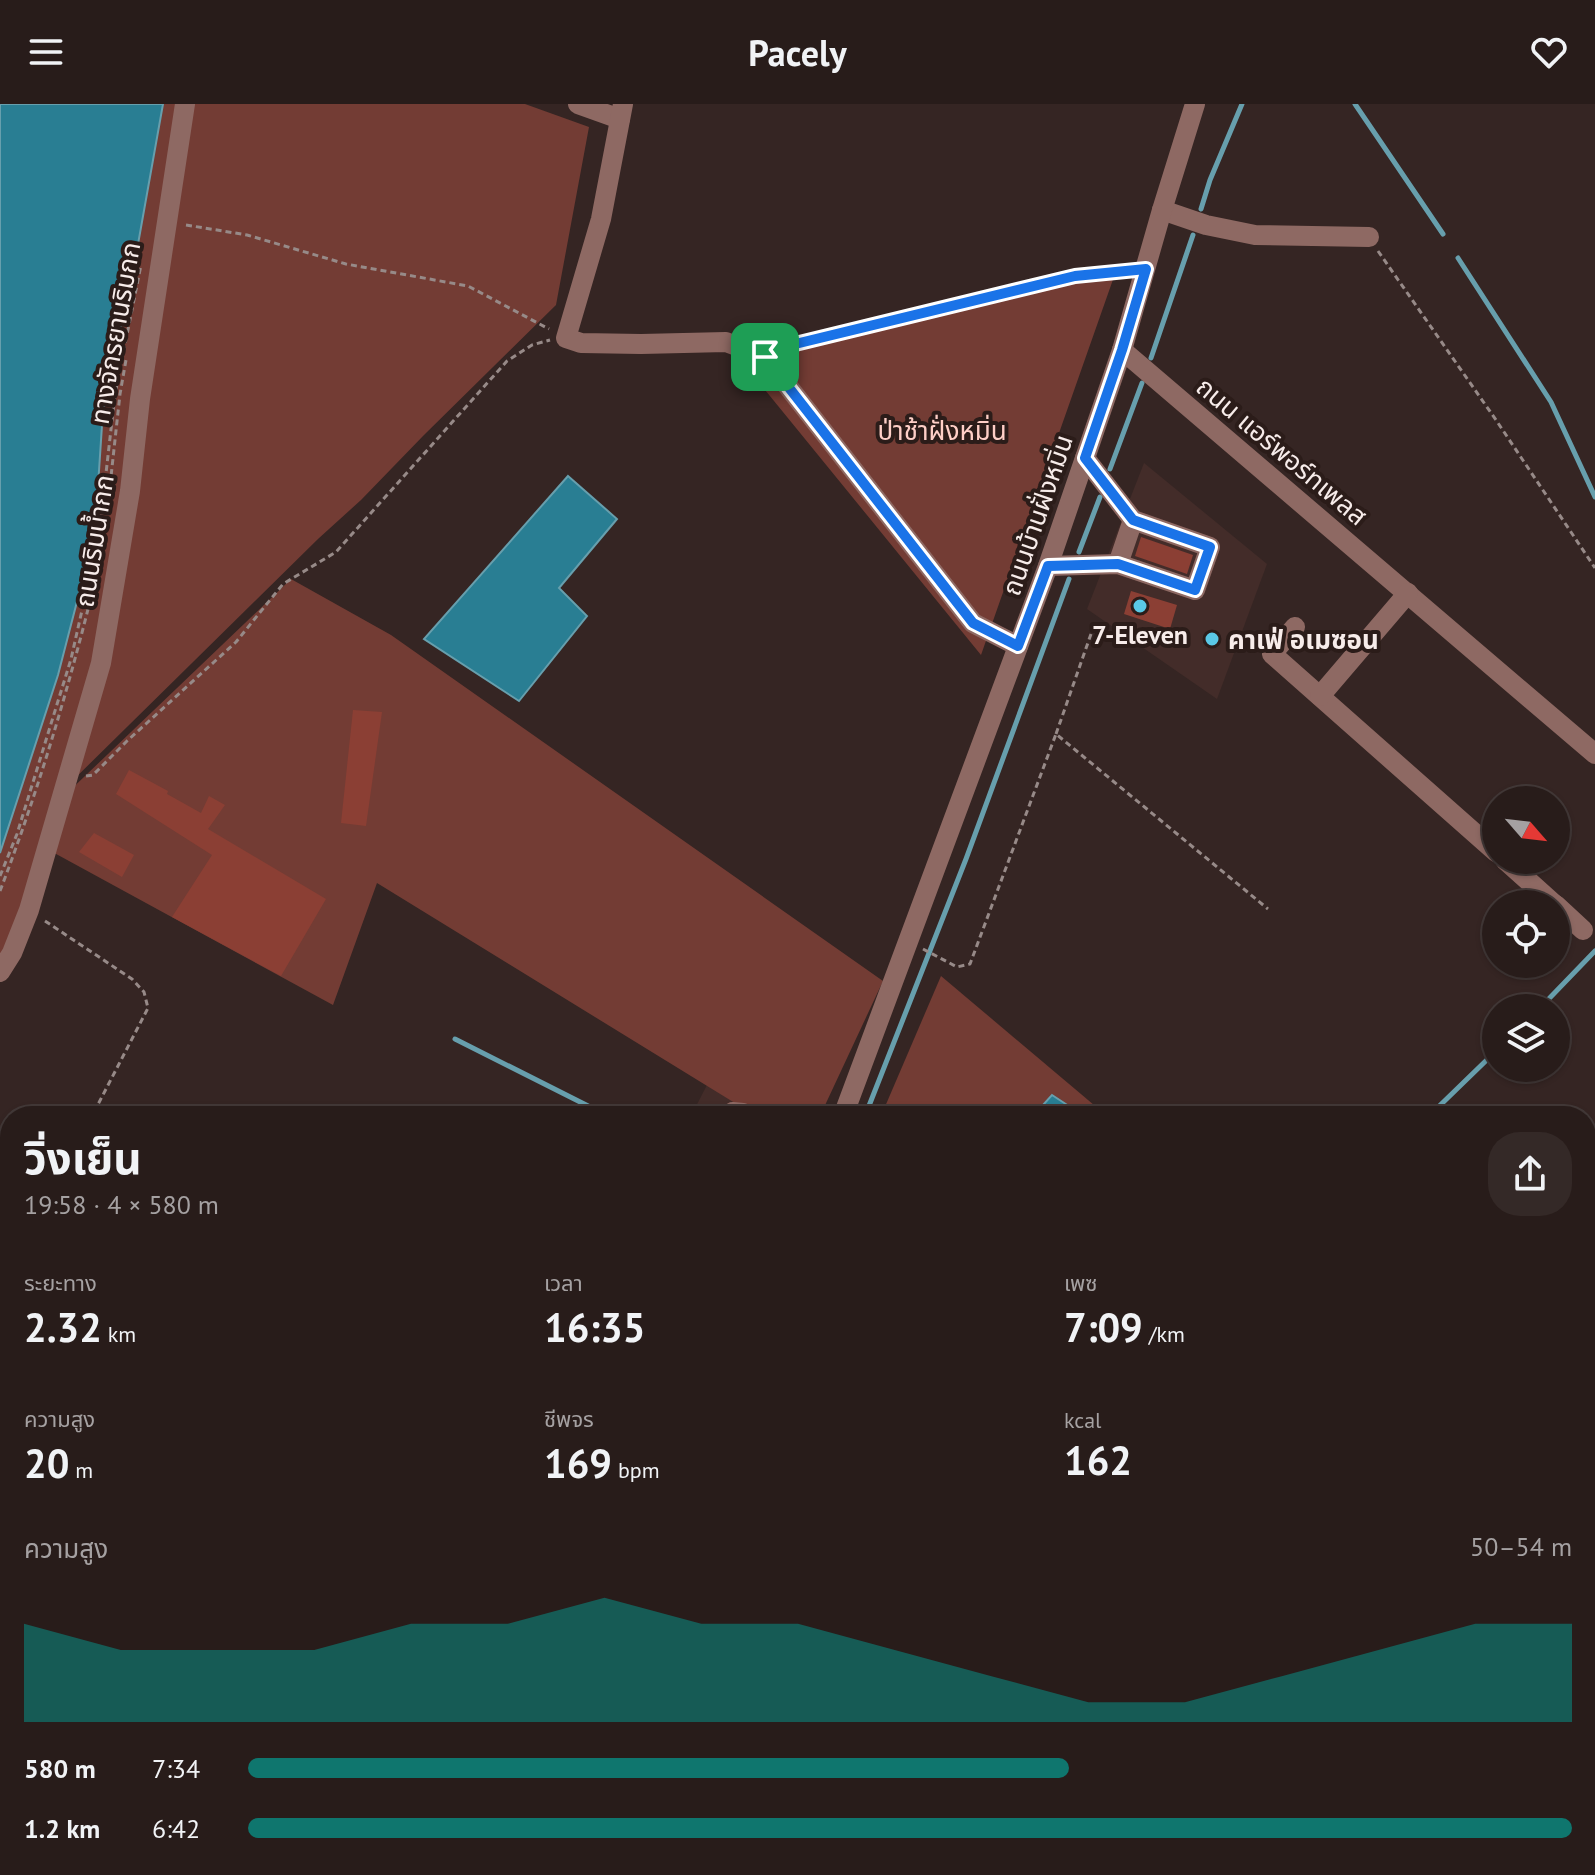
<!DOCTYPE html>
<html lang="th">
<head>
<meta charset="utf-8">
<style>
  body { margin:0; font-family:"PT Sans","Noto Sans Thai",sans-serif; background:#342927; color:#f1f3f6; height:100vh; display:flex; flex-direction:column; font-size:30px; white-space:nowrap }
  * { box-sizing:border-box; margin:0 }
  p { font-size:26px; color:#a5a1a2 }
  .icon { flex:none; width:44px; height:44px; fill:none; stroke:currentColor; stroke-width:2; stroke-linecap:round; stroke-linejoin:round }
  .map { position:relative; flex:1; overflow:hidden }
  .panel { position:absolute; left:0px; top:1002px; width:1596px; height:770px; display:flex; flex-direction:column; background:#281c1a; border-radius:32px 32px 0 0; box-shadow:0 2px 6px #0004,0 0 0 2px #443a39 }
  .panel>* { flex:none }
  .needle { width:52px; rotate:118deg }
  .controls { position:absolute; left:1482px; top:682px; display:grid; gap:16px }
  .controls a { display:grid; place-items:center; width:88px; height:88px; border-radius:50%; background:#281c1a; box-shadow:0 2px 6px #0004,0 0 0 2px #443a39; font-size:40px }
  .pin { position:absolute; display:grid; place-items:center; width:68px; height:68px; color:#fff; margin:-34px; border-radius:16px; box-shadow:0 4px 12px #0006 }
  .round { display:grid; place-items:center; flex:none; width:84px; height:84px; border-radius:32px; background:#342927 }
  .headline { display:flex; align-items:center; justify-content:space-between; height:136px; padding:0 24px }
  h1 { font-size:44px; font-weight:700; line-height:60px }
  .metrics { display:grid; grid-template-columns:repeat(3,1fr); gap:12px; height:136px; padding:8px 24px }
  .metrics div { display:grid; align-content:center }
  .metrics b { font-size:40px; font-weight:700 }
  .metrics small { font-size:22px; font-weight:400 }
  .metrics p { font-size:22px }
  .chart { height:224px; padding:16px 24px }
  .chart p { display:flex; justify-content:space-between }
  .chart svg { width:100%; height:144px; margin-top:8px; fill:#0f766e; opacity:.7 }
  ul { padding:0 24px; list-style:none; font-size:26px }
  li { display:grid; grid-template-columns:128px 96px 1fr; align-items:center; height:60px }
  li i { height:20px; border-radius:10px; background:#0f766e }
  header { display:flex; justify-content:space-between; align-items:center; height:104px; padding:0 24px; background:#281c1a; font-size:36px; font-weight:700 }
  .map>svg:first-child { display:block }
  .built { fill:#432c29 }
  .green { fill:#733c34 }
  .water { fill:#297e93; stroke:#679fad; stroke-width:2 }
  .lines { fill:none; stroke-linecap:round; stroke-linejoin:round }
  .stream { stroke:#679fad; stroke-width:5 }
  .building { fill:#8b3f34 }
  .path { stroke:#978a88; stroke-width:3; stroke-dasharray:6 4; stroke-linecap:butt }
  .minor { stroke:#8e6963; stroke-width:20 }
  .route-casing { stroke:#fff; stroke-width:16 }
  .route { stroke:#1a73e8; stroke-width:10 }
  .poi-dot { fill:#5ac8e6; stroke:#2b1c19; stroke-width:3 }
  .labels { text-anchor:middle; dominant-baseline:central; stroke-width:8; stroke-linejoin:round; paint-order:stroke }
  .street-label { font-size:26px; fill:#f7ecea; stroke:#2b1c19 }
  .park-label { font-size:26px; fill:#fecfc7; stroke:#2b1c19 }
  .poi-label { font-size:26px; font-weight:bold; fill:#f7ecea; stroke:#2b1c19 }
</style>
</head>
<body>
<header><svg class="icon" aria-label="menu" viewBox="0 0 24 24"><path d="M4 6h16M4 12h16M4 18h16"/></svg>Pacely<svg class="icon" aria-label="heart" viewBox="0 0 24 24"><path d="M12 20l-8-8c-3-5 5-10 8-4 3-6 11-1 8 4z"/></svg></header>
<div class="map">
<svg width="1595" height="1771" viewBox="0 0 1595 1771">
  <rect width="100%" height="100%" fill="#352523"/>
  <!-- built -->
  <g class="built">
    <path d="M1144 359 1267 460 1217 595 1087 505Z"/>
    <path d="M707 981 756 1012H691Z"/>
  </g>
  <!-- green -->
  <g class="green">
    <path d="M163 0H525L589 23 556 201 424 331 361 396 318 435 63 686 62 694 291 475 391 531 883 877 820 1012H756L377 779 333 901 47 745 0 868V749L58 571 95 428 103 306 135 157Z"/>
    <path d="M1116 167 981 551 726 238 766 253Z"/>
    <path d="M941 872 1107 1012H881Z"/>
    <path d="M1586 1323 1595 1330V1758L1581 1771H1169L1161 1762H1586Z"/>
  </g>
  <!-- water -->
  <g class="water">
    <path d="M0 0H163L135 157 103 306 95 428 58 571 0 749Z"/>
    <path d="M568 372 617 415 559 484 587 512 519 597 424 535Z"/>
    <path d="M1052 991 1084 1012H1033Z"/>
    <path d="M1586 1493 1595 1498V1617L1586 1625Z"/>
    <path d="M1318 1762H1394L1401 1771H1329Z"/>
  </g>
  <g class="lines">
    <!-- stream -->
    <g class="stream">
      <path d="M1355 0 1443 130"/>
      <path d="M1201 105 1210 76 1242 0"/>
      <path d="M1458 154 1551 298 1595 393"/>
      <path d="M1151 254 1193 131"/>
      <path d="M1110 365 1142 279"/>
      <path d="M1079 448 1100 393"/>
      <path d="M1540 904 1595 847"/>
      <path d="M455 935 608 1012"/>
      <path d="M865 1012 966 755 1069 475"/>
      <path d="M1429 1012 1496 947"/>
      <path d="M1586 1339 1595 1347"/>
      <path d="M546 1771 549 1764"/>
    </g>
  </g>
  <!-- building -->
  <g class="building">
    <path d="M1141 433 1193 451 1187 470 1135 452Z"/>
    <path d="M1131 487 1177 501 1170 525 1124 510Z"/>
    <path d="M353 606 382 608 366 722 341 719Z"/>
    <path d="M129 666 168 687 167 690 201 709 209 692 225 701 208 725 326 795 281 872 172 813 212 751 116 690Z"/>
    <path d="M94 729 134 751 122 773 79 748Z"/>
  </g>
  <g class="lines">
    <!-- path -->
    <g class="path">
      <path d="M186 121 247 131 346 160 468 182 549 225"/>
      <path d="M1378 147 1496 316 1595 464"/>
      <path d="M783 244 945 202 1075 172 1126 166"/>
      <path d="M109 391 120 290 126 256"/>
      <path d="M1056 630 1091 530"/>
      <path d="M86 672 93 671 127 637 236 538 283 480 336 448 507 257 532 241 550 236"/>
      <path d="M0 772 17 730 71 555 99 431 115 290 141 161"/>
      <path d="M0 787C39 685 70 580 96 473"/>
      <path d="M45 817 132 875 144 888 148 904 92 1012"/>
      <path d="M923 845 957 863 970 860 1056 630 1268 805"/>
      <path d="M0 1093 10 1094"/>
    </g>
    <!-- minor -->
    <g class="minor">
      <path d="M578 0 620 15"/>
      <path d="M623 0 601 115 566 234 581 239 641 240 726 238 765 253 973 519 1018 542"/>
      <path d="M1162 106 1206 121 1255 131 1369 133"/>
      <path d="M1122 246 1595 650"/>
      <path d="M1118 460 1133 416"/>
      <path d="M1048 462 1118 460 1195 486 1210 443 1133 416 1085 354"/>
      <path d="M1295 523 1272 550 1496 748"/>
      <path d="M1320 592 1408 489"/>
      <path d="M1505 756 1554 800"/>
      <path d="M1556 801 1583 826"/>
      <path d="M0 868 12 849 29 806 101 559 130 387 140 295 185 0"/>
      <path d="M731 1012 733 1008 743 1009 748 1012"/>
      <path d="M843 1012 1048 462 1122 246 1162 106 1195 0"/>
      <path d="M1586 1374 1595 1379"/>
      <path d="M0 1641 10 1650"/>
      <path d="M1586 1757 1595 1748"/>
      <path d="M98 1762 104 1771"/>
      <path d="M363 1762 374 1771"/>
      <path d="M1184 1762 1192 1771"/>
      <path d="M1512 1762 1518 1771"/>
      <path d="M522 1771 525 1762"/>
    </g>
  </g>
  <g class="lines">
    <defs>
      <path id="route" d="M1146 165 1122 246 1085 354 1133 416 1210 443 1195 486 1118 460 1048 462 1018 542 973 519 765 253 787 242 1075 172Z"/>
    </defs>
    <!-- route casing -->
    <use href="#route" class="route-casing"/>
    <!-- route -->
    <use href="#route" class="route"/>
  </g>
  <!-- markers -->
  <g class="poi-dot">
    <circle cx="1140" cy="502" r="8"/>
    <circle cx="1212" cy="535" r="8"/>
  </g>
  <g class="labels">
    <!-- street labels -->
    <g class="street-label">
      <text transform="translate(115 229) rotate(-80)">ทางจักรยานริมกก</text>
      <text transform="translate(1282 347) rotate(40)">ถนน แอร์พอร์ทเพลส</text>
      <text transform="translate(1037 411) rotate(-71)">ถนนบ้านฝั่งหมิ่น</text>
      <text transform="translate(94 437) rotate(-81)">ถนนริมน้ำกก</text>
    </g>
    <!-- park labels -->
    <g class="park-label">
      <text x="942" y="326">ป่าช้าฝั่งหมิ่น</text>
    </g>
    <!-- poi labels -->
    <g class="poi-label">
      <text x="1140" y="530">7-Eleven</text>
      <text x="1228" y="535" text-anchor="start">คาเฟ่ อเมซอน</text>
    </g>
  </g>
</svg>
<div class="controls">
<a><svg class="needle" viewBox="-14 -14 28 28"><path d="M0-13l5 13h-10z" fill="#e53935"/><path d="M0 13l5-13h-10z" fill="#a5a1a2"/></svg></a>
<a><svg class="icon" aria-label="locate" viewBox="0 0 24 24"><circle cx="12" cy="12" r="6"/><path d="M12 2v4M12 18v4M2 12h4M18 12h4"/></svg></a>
<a><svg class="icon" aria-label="layers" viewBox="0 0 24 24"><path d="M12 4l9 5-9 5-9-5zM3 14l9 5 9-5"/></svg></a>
</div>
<div class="pin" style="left:765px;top:253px;background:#1e9e55"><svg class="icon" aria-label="arrive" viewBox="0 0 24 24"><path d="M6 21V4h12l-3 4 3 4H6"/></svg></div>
<section class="panel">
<div class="headline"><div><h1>วิ่งเย็น</h1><p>19:58 · 4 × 580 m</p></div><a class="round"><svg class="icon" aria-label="share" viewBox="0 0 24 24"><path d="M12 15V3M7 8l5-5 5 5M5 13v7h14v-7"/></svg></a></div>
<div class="metrics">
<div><p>ระยะทาง</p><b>2.32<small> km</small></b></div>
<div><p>เวลา</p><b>16:35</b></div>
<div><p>เพซ</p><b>7:09<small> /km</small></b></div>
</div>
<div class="metrics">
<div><p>ความสูง</p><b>20<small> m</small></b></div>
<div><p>ชีพจร</p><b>169<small> bpm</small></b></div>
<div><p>kcal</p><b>162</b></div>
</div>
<div class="chart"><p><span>ความสูง</span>50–54 m</p>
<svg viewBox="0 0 160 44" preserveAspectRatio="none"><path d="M0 44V14L10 22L20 22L30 22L40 14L50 14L60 6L70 14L80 14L90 22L100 30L110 38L120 38L130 30L140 22L150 14L160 14V44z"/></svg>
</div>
<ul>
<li><b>580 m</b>7:34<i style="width:62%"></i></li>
<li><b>1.2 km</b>6:42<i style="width:100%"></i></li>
</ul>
</section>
</div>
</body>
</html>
